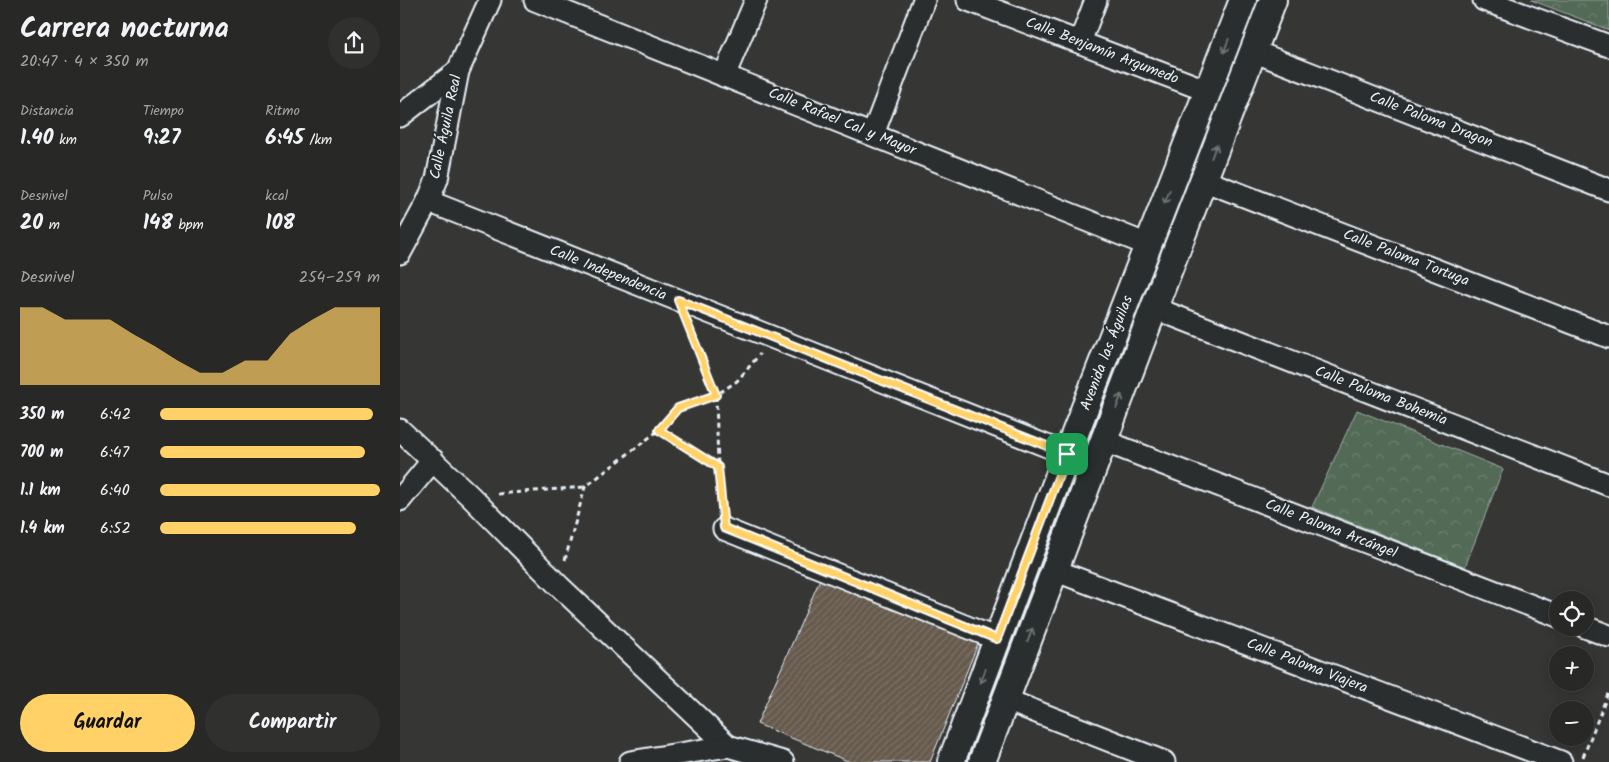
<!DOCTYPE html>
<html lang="es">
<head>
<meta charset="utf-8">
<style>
  body { margin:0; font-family:Kalam,sans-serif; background:#30302f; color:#f1f3f6; height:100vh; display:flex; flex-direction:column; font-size:19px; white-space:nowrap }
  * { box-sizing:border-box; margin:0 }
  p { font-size:16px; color:#a5a6a7 }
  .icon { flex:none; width:28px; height:28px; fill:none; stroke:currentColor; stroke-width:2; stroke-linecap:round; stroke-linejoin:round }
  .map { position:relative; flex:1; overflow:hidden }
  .side { display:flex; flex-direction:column; background:#282827; width:400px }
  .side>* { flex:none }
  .tools { position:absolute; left:1149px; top:591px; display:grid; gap:10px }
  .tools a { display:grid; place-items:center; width:45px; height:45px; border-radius:50%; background:#282827; box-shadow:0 2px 12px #0003,0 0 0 1px #444; font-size:25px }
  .pin { position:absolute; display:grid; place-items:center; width:42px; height:42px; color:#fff; margin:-21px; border-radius:10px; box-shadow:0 2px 8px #0006 }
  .round { display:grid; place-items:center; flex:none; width:52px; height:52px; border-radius:26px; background:#30302f }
  .summary { display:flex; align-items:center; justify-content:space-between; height:85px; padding:0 20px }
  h1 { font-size:28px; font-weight:600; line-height:38px }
  .figures { display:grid; grid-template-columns:repeat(3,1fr); gap:8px; height:85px; padding:5px 20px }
  .figures div { display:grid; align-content:center }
  .figures b { font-size:21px; font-weight:600 }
  .figures small { font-size:14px; font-weight:400 }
  .figures p { font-size:14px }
  .chart { height:140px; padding:10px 20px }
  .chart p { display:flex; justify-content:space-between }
  .chart svg { width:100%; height:90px; margin-top:5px; fill:#ffd166; opacity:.7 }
  .primary-button { display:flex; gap:10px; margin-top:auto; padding:10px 20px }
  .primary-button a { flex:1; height:58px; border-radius:30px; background:#ffd166; color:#111; font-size:20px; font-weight:600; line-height:58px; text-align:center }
  .primary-button a+a { background:#30302f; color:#f1f3f6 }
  ul { padding:0 20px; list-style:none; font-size:16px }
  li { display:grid; grid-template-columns:80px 60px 1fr; align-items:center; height:38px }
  li i { height:12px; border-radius:6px; background:#ffd166 }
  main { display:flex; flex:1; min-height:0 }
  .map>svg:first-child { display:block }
  .park { fill:url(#park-crowns); stroke:#9eaea7 }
  .building { fill:url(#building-hatch); stroke:#e8f1f8 }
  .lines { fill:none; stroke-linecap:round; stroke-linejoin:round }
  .minor-casing { stroke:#e8f1f8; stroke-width:25 }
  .tertiary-casing { stroke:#e8f1f8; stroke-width:30 }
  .path { stroke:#e8f1f8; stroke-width:3; stroke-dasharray:5 4; stroke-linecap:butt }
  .minor { stroke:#2a2d2e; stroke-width:21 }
  .tertiary { stroke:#2a2d2e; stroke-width:26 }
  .oneway { stroke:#6c7275 }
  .route-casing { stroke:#fff; stroke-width:10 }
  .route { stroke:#ffd166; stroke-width:6 }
  .labels { text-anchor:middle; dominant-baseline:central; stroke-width:4.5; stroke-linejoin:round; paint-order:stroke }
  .street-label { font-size:15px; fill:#e8f1f8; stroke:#2a2d2e }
</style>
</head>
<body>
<main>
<section class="side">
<div class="summary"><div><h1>Carrera nocturna</h1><p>20:47 · 4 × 350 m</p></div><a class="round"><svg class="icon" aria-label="share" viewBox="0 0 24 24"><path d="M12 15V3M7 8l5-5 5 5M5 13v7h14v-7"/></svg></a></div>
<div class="figures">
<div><p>Distancia</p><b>1.40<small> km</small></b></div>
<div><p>Tiempo</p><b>9:27</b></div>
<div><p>Ritmo</p><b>6:45<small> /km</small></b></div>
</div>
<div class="figures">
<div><p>Desnivel</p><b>20<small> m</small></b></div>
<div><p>Pulso</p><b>148<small> bpm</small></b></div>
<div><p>kcal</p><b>108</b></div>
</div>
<div class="chart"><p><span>Desnivel</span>254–259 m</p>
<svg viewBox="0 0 160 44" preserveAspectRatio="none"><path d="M0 44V6L10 6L20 12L30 12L40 12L50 19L60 25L70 32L80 38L90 38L100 32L110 32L120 19L130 12L140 6L150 6L160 6V44z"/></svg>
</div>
<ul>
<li><b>350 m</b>6:42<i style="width:97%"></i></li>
<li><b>700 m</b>6:47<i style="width:93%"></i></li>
<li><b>1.1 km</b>6:40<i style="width:100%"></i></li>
<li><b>1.4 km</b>6:52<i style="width:89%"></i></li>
</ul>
<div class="primary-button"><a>Guardar</a><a>Compartir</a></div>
</section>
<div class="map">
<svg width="1209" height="762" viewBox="0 0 1209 762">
  <defs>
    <pattern id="park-crowns" width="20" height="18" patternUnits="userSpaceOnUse" patternTransform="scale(1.25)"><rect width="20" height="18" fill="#536a56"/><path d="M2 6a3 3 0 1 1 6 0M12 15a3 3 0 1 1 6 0" fill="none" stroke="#6c806f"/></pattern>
    <pattern id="building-hatch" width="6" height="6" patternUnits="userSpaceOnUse" patternTransform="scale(1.25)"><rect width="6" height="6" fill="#665a4d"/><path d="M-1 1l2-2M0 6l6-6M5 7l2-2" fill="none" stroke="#7c7267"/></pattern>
  </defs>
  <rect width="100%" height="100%" fill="#363634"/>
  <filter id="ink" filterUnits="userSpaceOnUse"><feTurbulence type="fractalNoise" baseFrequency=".02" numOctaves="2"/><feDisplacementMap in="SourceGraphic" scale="10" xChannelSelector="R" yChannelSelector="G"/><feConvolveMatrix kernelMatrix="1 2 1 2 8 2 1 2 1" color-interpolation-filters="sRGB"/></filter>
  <g filter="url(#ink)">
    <!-- park -->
    <g class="park">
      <path d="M1131 0H1209V30Z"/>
      <path d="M957 410 1103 469 1065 567 912 507Z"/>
    </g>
    <!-- building -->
    <path class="building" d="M421 577 579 641 530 762H450L357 724Z"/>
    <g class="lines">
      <defs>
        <g id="minor">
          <path d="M135 0 748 245"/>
          <path d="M568 0 808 91"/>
          <path d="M1084 0 1209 46"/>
          <path d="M680 42 696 0"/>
          <path d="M853 51 1209 190"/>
          <path d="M324 76 356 0"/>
          <path d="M0 116 58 71"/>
          <path d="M473 134 524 0"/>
          <path d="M803 180 1209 337"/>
          <path d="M28 201 667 454"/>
          <path d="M0 253 28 201 37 179 58 71 90 0"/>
          <path d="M754 308 1209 485"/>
          <path d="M0 430 70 496 158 585 328 746"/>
          <path d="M704 441 1158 616"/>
          <path d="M0 500 33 460"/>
          <path d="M324 529 597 639"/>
          <path d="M654 570 1161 762"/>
          <path d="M1185 627 1209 636"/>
          <path d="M606 700 764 762"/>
          <path d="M230 762 328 746 383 762"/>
        </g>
        <g id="tertiary">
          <path d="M551 762 667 454 843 0"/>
          <path d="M582 762 754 308 873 0"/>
        </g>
      </defs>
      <!-- minor casing -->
      <use href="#minor" class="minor-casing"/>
      <!-- tertiary casing -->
      <use href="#tertiary" class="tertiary-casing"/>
      <!-- path -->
      <g class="path">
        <path d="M289 329 316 395 318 467 322 509"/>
        <path d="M259 430 317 467"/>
        <path d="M98 494 184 487"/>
        <path d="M165 560 185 487 259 430 278 408 316 395 337 381 360 354"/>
        <path d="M1183 757 1209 691"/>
      </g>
      <!-- minor -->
      <use href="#minor" class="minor"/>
      <!-- tertiary -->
      <use href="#tertiary" class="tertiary"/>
    </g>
    <!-- one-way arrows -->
    <defs><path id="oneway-shaft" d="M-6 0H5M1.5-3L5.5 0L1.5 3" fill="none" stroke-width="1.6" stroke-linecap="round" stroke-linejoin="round" transform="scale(1.25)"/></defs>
    <g class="oneway">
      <use href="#oneway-shaft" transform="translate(826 46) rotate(111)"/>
      <use href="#oneway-shaft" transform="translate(814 151) rotate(-69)"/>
      <use href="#oneway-shaft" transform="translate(767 197) rotate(111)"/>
      <use href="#oneway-shaft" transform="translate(719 401) rotate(-70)"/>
      <use href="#oneway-shaft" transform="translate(630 635) rotate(-70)"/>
      <use href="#oneway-shaft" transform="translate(583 676) rotate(111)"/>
    </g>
  </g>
  <g class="lines" filter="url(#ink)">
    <defs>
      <path id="route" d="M278 300 667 454 597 639 324 528 318 467 259 430 278 408 316 395Z"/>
    </defs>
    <!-- route casing -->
    <use href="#route" class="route-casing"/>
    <!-- route -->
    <use href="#route" class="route"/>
  </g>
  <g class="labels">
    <!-- street labels -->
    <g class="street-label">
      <text transform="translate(702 51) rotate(21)">Calle Benjamín Argumedo</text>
      <text transform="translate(1031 120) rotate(21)">Calle Paloma Dragon</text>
      <text transform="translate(442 122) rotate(22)">Calle Rafael Cal y Mayor</text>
      <text transform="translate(46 127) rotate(-78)">Calle Águila Real</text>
      <text transform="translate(1006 258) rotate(21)">Calle Paloma Tortuga</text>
      <text transform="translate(208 273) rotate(22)">Calle Independencia</text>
      <text transform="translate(707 353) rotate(-69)">Avenida las Águilas</text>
      <text transform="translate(981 396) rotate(21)">Calle Paloma Bohemia</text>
      <text transform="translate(931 529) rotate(21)">Calle Paloma Arcángel</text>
      <text transform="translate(907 666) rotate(21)">Calle Paloma Viajera</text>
    </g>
  </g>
</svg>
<div class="tools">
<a><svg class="icon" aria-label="locate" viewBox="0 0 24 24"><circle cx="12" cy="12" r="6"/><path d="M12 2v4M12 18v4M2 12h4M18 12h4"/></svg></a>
<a>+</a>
<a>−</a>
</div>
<div class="pin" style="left:667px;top:454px;background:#1e9e55"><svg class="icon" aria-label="arrive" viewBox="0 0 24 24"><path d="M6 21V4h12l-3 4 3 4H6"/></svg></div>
</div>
</main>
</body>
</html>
